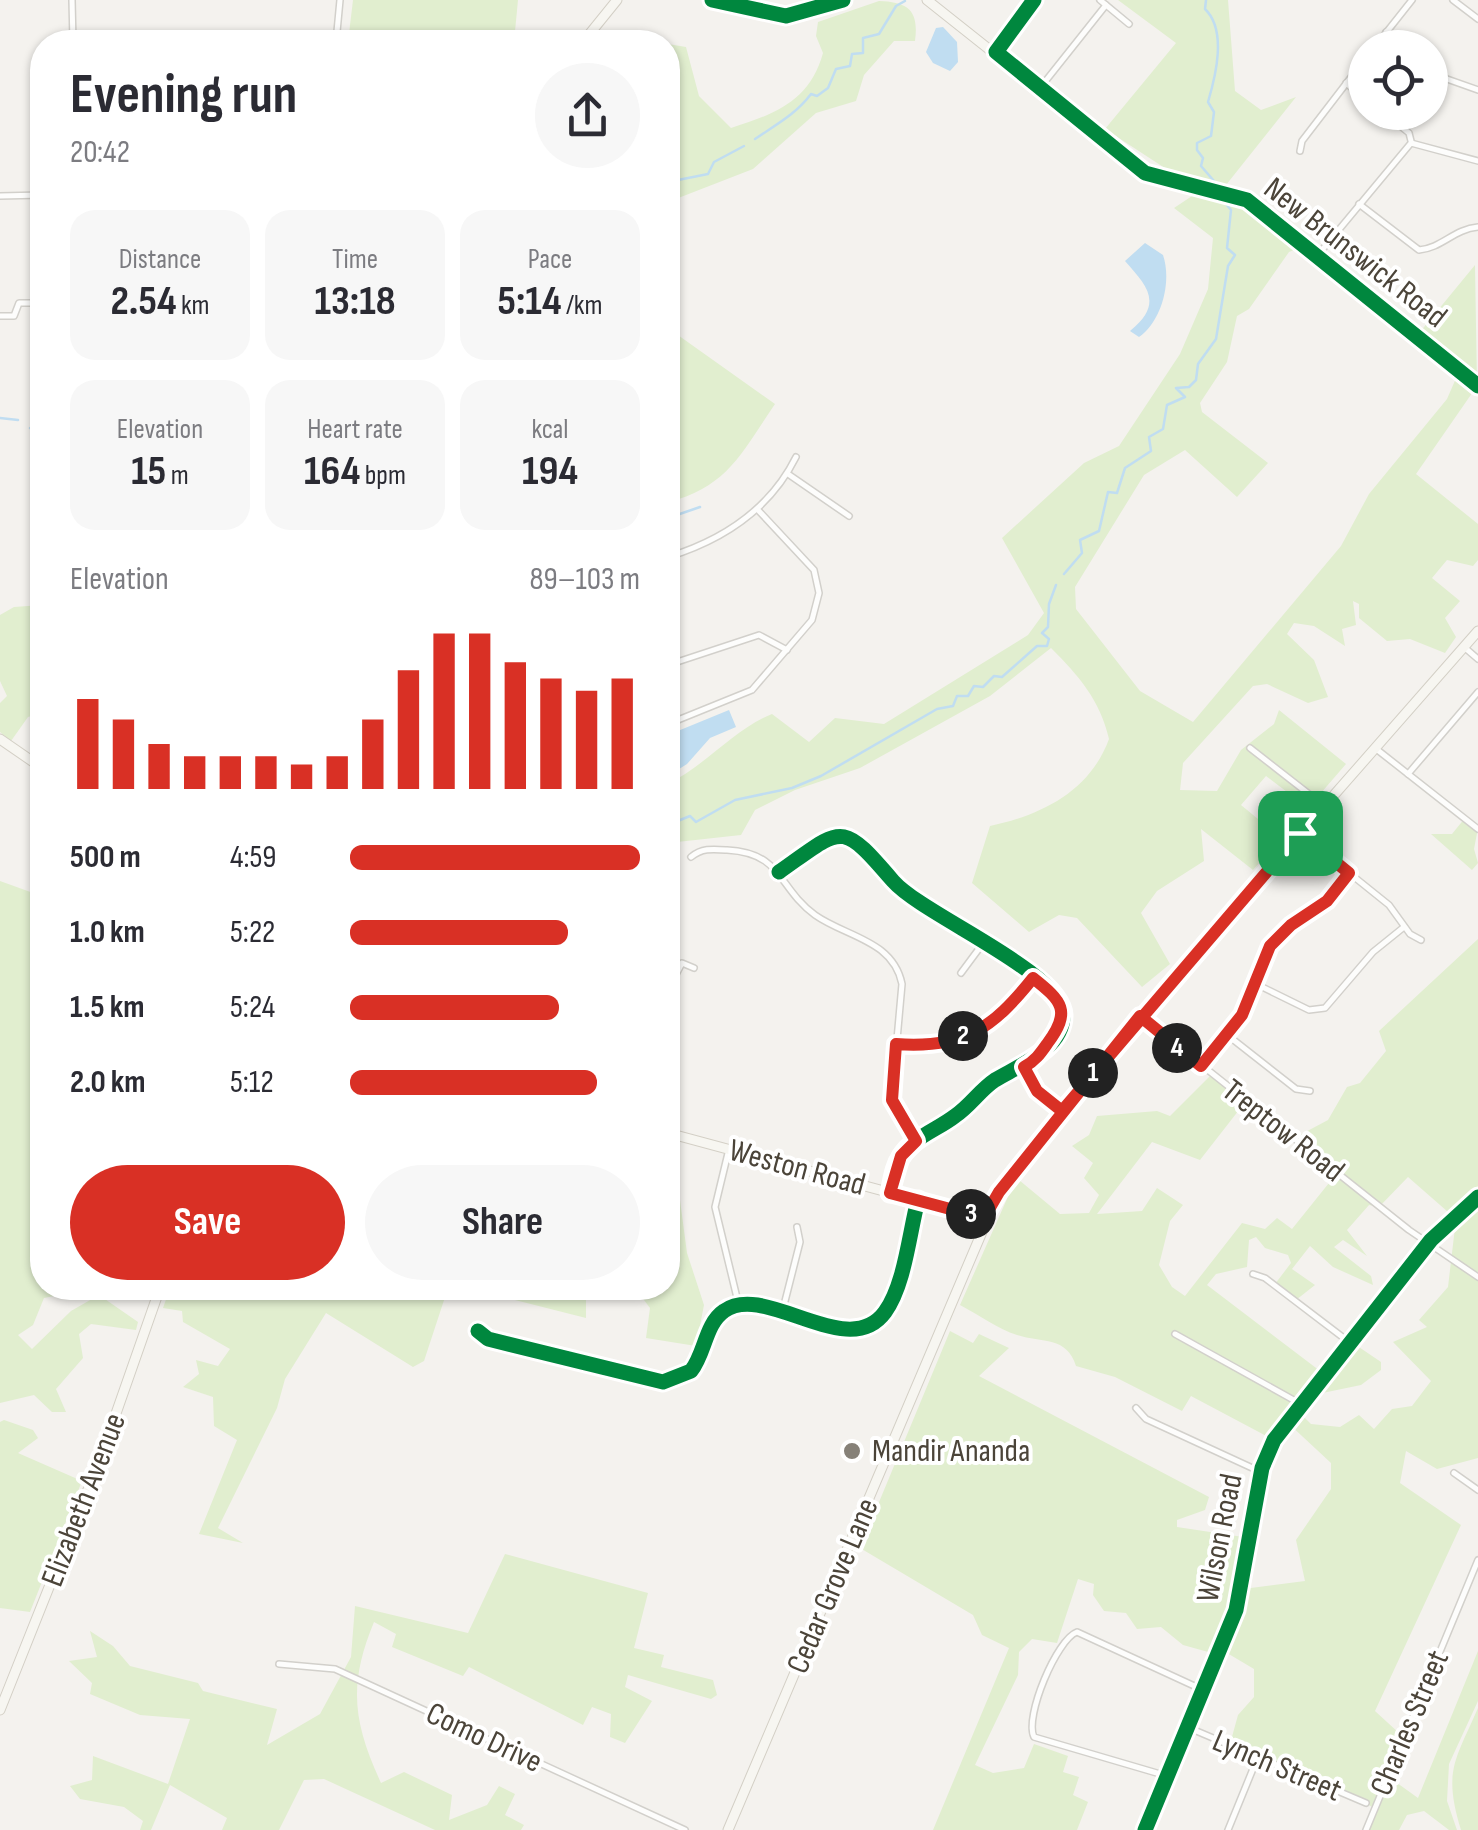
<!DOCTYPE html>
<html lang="en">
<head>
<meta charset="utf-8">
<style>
  body { margin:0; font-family:"Sofia Sans Condensed",sans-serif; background:#f7f7f7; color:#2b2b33; height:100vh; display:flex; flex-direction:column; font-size:38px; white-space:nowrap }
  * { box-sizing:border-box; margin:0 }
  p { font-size:32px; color:#7c7c81 }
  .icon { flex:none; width:55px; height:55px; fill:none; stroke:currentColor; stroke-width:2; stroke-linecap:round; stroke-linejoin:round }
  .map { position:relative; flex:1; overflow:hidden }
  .side { position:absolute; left:30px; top:30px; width:650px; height:1270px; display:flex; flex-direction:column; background:#fff; border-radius:40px; box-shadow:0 2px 8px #0004 }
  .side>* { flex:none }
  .buttons { position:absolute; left:1348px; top:30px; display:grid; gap:20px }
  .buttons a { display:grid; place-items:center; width:100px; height:100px; border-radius:50%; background:#fff; box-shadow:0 2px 8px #0004; font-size:50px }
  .pin { position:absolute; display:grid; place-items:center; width:85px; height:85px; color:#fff; margin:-42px; border-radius:20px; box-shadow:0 5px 15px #0006 }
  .km { position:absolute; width:50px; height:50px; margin:-25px; border-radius:50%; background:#222; color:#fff; font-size:28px; line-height:50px; text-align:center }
  .round { display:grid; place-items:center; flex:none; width:105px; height:105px; border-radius:52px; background:#f7f7f7 }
  .overview { display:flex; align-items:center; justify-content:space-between; height:170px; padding:0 40px }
  h1 { font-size:55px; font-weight:700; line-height:75px }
  .stats { display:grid; grid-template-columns:repeat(3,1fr); gap:15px; height:170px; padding:10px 40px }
  .stats div { display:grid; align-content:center; border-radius:25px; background:#f7f7f7; text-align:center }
  .stats b { font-size:42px; font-weight:700 }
  .stats small { font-size:28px; font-weight:400 }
  .stats p { font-size:28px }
  .chart { height:280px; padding:20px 40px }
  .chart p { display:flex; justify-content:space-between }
  .chart svg { width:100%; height:180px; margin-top:10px; stroke:#d93025; stroke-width:6 }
  .cta { display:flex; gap:20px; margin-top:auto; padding:20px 40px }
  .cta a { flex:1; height:115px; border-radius:60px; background:#d93025; color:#fff; font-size:40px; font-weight:700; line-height:115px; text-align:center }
  .cta a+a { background:#f7f7f7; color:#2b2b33 }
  ul { padding:0 40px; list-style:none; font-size:32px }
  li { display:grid; grid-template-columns:160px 120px 1fr; align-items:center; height:75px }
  li i { height:25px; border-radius:12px; background:#d93025 }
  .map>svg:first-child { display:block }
  .green { fill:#e1eecf; fill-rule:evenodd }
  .water { fill:#c0ddf1 }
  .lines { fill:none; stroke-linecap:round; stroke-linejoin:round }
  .stream { stroke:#c0ddf1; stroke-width:2.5 }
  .street-casing { stroke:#d2d0cb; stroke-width:8 }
  .secondary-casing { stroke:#d3cfc5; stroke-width:11 }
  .street { stroke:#fdfdfc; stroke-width:5 }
  .secondary { stroke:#f7f6f1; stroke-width:9 }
  .cycleway-casing { stroke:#fff; stroke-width:21 }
  .cycleway { stroke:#00873e; stroke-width:15 }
  .route-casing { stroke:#fff; stroke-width:20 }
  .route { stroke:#d93025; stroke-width:12 }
  .poi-dot { fill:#868178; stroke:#fff; stroke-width:4 }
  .labels { text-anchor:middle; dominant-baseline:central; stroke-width:8; stroke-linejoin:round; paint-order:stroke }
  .street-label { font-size:32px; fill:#4b4439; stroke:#fff }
  .poi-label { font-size:32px; fill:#4b4439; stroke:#fff; text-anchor:start }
</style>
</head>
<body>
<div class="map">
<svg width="1478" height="1830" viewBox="0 0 1478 1830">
  <rect width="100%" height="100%" fill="#f4f2ee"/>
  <!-- green -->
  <g class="green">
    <path d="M353 0H518L514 42H348Z"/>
    <path d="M1118 0H1228L1235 91 1261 110 1296 97 1226 185 1174 174 1105 129 1176 43Z"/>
    <path d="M879 1C909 2 919 11 915 41H894L864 75 856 101 816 113 753 169 668 202V44L686 47 699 96 731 128C775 114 810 101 823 53L816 36 818 22Z"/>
    <path d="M1195 194 1233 202 1299 248 1289 252 1249 309 1237 316 1227 362 1200 403 1202 412 1268 463 1237 497 1185 450 1144 475 1075 587 1076 609 1140 691 1193 722 1341 546 1369 494 1447 399 1457 376 1365 305 1369 301 1415 338 1475 265 1477 386 1416 474 1478 524V560L1473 566 1447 560 1432 578 1460 601 1445 618 1456 637 1445 653 1410 639 1387 641 1359 618V604L1353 601 1356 625 1342 629 1345 646 1314 626 1294 623 1287 634 1314 660 1328 697 1308 703 1267 684 1253 686 1183 763 1180 790 1217 791 1241 750 1274 724 1279 710 1346 764 1308 808 1266 776 1241 805 1281 838 1253 870 1201 829 1204 861 1157 891 1141 913 1170 964 1142 987 1077 918 1059 915 1029 932 972 883 990 826C1042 815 1090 791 1109 739 1100 700 1079 676 1051 648L990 696 860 768 795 790 755 810 741 835 668 843V784C707 764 735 729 772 714L809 742 835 718 884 724 1028 635 1044 613 1002 538 1084 463 1119 446 1180 354 1208 289 1213 238 1174 208Z"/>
    <path d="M668 328 775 404C742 452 728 487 668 502Z"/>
    <path d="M42 605V713L28 717 11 741 0 732V703L7 696 0 681V615L14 607Z"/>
    <path d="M1465 818 1478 828 1474 849 1478 863 1472 870 1431 834H1452Z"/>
    <path d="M42 880V1288H70V1293L44 1298 33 1325 18 1335 32 1349 71 1311 99 1295 138 1322 136 1330 91 1324 79 1334 83 1358 56 1389 66 1412H52L34 1395 0 1403V881L36 894Z"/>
    <path d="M1478 939V1458L1437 1469 1406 1451 1400 1483 1461 1525 1375 1711 1399 1733 1386 1775 1418 1798 1478 1651V1701L1449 1764 1447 1801 1457 1830H1449L1424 1811 1407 1815 1399 1830H1368L1375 1808 1230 1744 1238 1715 1254 1697V1669L1222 1650 1219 1655 1183 1645 1161 1627 1137 1629 1126 1613 1104 1611 1093 1595 1094 1584 1078 1579 1057 1643 1032 1639 1019 1652 1018 1675 975 1765 993 1773 1024 1768 1034 1744 1068 1756 1063 1772 1079 1777 1073 1795 1088 1802 1077 1830H933L1009 1648 982 1635 973 1615 860 1548 950 1331 973 1343 979 1334 1009 1348 979 1376 1209 1497 1205 1510 1177 1520V1527L1250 1538 1243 1589 1305 1581 1296 1540 1331 1489V1463L1288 1423 1274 1440 1191 1396 1182 1411 1115 1377 1076 1366C1067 1336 1042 1343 1017 1335 998 1329 979 1315 960 1305L1010 1192 1019 1180 1060 1214 1089 1213 1099 1195 1084 1178 1093 1163 1072 1146 1089 1135 1097 1116 1157 1111 1170 1116 1212 1074 1246 1101 1200 1160 1152 1142 1097 1214 1142 1211 1157 1188 1183 1205 1170 1221 1159 1265 1172 1287 1185 1296 1242 1223 1265 1229 1277 1218 1292 1229 1337 1173 1331 1168 1335 1162 1298 1136 1328 1120 1347 1087 1360 1083 1386 1051 1379 1031ZM1408 1177 1456 1219 1448 1287 1419 1320 1427 1327 1393 1342 1431 1381 1412 1406 1392 1409 1374 1429 1359 1415 1340 1427 1311 1424 1297 1410 1308 1396 1361 1385 1381 1370V1362L1350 1341 1324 1374 1207 1285 1216 1274 1247 1267 1249 1240 1256 1237 1265 1248 1288 1255 1291 1263 1275 1284 1296 1300 1315 1285 1292 1269 1310 1246 1333 1267 1373 1285 1371 1276 1334 1247 1343 1240 1367 1256 1347 1230 1369 1205 1379 1207Z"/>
    <path d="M668 1181 678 1185 687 1253 704 1305 696 1346 646 1338 650 1308 635 1288H668Z"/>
    <path d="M170 1288H448L424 1361 413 1367 326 1313 285 1379 277 1408 218 1528 243 1543 199 1534 237 1440 214 1426 213 1397 183 1387 199 1374 196 1360 218 1366 230 1349 183 1322 182 1311 163 1308Z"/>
    <path d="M467 1288H586V1318Z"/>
    <path d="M4 1420 33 1430 38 1438 18 1453 82 1481 30 1612 0 1608V1422Z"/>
    <path d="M505 1554 648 1593 634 1648 664 1655 661 1667 713 1680 717 1695 711 1699 628 1675 625 1687 652 1701 625 1743 610 1737 611 1714 592 1707 583 1725 469 1667 463 1676 392 1647 396 1634 374 1622C348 1685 353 1722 381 1783L404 1772 452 1795 449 1820 487 1805 499 1786 515 1794 505 1815 524 1825 521 1830H435L324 1779 304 1780 279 1830H222L227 1818 170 1785 151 1830H140L143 1821 124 1807 80 1799 70 1786 92 1780 93 1756 168 1784 190 1719 140 1715 90 1694 92 1683 69 1661 97 1657 90 1631 113 1646 130 1666 198 1683 203 1691 277 1709 267 1745 320 1714 351 1657 355 1606 468 1633Z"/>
    <path d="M1478 1708V1830H1461C1443 1771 1455 1761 1478 1708Z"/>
  </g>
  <!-- water -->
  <g class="water">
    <path d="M943 27 957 42 958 62 950 71 933 63 926 52 936 28Z"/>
    <path d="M1145 243 1163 255C1172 281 1162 321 1139 337L1130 331C1165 303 1146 285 1125 261Z"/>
    <path d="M729 710 736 727 710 738 687 764 668 776V735Z"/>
  </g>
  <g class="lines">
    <!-- stream -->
    <g class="stream">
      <path d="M1206 0 1205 9C1227 30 1216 75 1208 102L1214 112 1211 136 1197 143V150L1203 158 1201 166 1214 181"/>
      <path d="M755 139C777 124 796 114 811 94L817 96 828 88 836 69 850 66 852 54 863 53V38L879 34 896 6 905 1"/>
      <path d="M668 190 678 180 708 174 714 162 744 146"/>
      <path d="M0 418 18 420"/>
      <path d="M30 428 42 437"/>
      <path d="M668 518 700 507"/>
      <path d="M1064 574 1082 553 1080 540 1099 531 1108 492 1117 493 1125 468 1151 451 1149 437 1163 429 1167 405 1185 397 1176 388 1189 387 1196 380 1198 364 1216 339 1228 266 1235 255 1227 248 1231 210 1221 198"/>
      <path d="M668 825 690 816 696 822 735 800 792 788 821 776 937 709 953 706 957 696H968L974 686 983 687 994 676 1002 677 1037 646H1047L1049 639 1042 633 1048 627 1049 604 1056 585"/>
    </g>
    <defs>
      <g id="street">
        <path d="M72 0 73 42"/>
        <path d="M1100 0 1129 24"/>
        <path d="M1453 0 1478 19"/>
        <path d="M1386 32 1406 48"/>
        <path d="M336 42 340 0"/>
        <path d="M1374 48 1412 0"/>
        <path d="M1430 67 1447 79 1478 90"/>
        <path d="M1346 83 1365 99"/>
        <path d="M1040 88 1106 5"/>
        <path d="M1383 112 1409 133 1411 141"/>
        <path d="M1300 151 1302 141 1365 59"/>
        <path d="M0 196 42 195"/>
        <path d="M1359 204 1419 250C1442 248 1454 229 1478 227"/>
        <path d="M1317 256 1411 143 1478 161"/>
        <path d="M0 316H14L19 303H42"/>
        <path d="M788 474 849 516"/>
        <path d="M668 557C723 540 770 509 796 457"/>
        <path d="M1464 647 1478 659"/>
        <path d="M668 665 759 635 787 650"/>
        <path d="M668 724 752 690 812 620 819 593 814 570 758 510"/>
        <path d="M1250 748 1323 805"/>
        <path d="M1375 748 1478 829"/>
        <path d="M1408 774 1478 692"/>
        <path d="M1302 835 1389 905 1410 934 1421 940"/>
        <path d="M691 857C702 848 712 849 727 850 783 853 777 887 815 915 846 937 893 940 902 984L892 1095 896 1111 916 1141"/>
        <path d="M779 872C843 827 840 819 893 881 924 916 1061 971 1063 1015 1064 1049 1016 1067 995 1080 980 1090 970 1106 955 1116 937 1130 913 1137 901 1157 894 1167 893 1181 890 1193"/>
        <path d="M961 973 984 942"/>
        <path d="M1254 983 1309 1010 1325 1008 1373 952 1404 927"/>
        <path d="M668 990 682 963 694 968"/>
        <path d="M1140 1016 1409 1230 1478 1277"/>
        <path d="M1226 1034 1296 1089 1310 1091"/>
        <path d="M896 1044C964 1049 991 1030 1032 978"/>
        <path d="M1201 1066 1244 1010 1270 946 1291 925 1327 901 1349 873"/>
        <path d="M1024 1067 1037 1091 1061 1111"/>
        <path d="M729 1149 715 1207 739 1306"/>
        <path d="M1253 1274 1265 1278 1349 1342"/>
        <path d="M782 1313 800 1242 797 1227"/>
        <path d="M478 1331 488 1339 663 1382 691 1371C705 1354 705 1324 724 1311 765 1281 848 1363 885 1312 905 1284 909 1234 918 1200"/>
        <path d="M1175 1334 1299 1403"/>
        <path d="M1136 1408 1146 1419 1261 1472"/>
        <path d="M1454 1473 1478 1490"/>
        <path d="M279 1664 335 1669 685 1830"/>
        <path d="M1187 1727 1366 1803"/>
        <path d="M1167 1776 1034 1737C1024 1717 1057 1639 1077 1632L1203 1690"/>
        <path d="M1145 1830 1236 1610 1262 1468 1274 1440 1431 1240 1478 1197"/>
        <path d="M1228 1830 1257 1759"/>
        <path d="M1366 1830 1478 1560"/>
      </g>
      <g id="secondary">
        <path d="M712 0 786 16 843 0"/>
        <path d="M927 0 1145 173C1183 192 1225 185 1261 210L1478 386"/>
        <path d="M583 42 617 0"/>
        <path d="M994 50 1034 0"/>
        <path d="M0 739 42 768"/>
        <path d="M668 1133 984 1218"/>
        <path d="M0 1710 99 1462 160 1288"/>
        <path d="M728 1830 999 1192 1140 1016 1478 631"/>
      </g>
    </defs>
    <!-- street casing -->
    <use href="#street" class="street-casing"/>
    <!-- secondary casing -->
    <use href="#secondary" class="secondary-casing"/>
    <!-- street -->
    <use href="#street" class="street"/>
    <!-- secondary -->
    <use href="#secondary" class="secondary"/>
    <defs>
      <g id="cycleway">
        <path d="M712 0 786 16 843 0"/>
        <path d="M1034 0 996 52 1145 173 1247 200 1478 386"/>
        <path d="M779 872C843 827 840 819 893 881 924 916 1061 971 1063 1015 1064 1049 1016 1067 995 1080 980 1090 970 1106 955 1116 937 1130 913 1137 901 1157 894 1167 893 1181 890 1193"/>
        <path d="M478 1331 488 1339 663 1382 691 1371C705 1354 705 1324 724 1311 765 1281 848 1363 885 1312 905 1284 909 1234 918 1200"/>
        <path d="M1145 1830 1236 1610 1262 1468 1274 1440 1431 1240 1478 1197"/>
      </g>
    </defs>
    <!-- cycleway casing -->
    <use href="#cycleway" class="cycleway-casing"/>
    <!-- cycleway -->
    <use href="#cycleway" class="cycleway"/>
  </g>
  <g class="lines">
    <defs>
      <path id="route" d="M1300 833 1062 1111 1037 1091 1024 1067C1035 1061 1040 1054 1047 1044 1072 1011 1062 1001 1033 978 992 1029 964 1049 896 1044L892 1100 916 1141 901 1156 890 1193 984 1218 999 1192 1140 1016 1201 1066 1242 1015 1270 946 1291 925 1327 901 1349 873 1300 833"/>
    </defs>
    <!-- route casing -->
    <use href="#route" class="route-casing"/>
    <!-- route -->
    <use href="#route" class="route"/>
  </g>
  <!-- markers -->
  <circle class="poi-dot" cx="852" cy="1451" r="10"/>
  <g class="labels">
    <!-- street labels -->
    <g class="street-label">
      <text transform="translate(1355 253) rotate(38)">New Brunswick Road</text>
      <text transform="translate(1283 1131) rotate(38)">Treptow Road</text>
      <text transform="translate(797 1168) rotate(15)">Weston Road</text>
      <text transform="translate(84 1500) rotate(-69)">Elizabeth Avenue</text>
      <text transform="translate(1220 1538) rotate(-79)">Wilson Road</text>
      <text transform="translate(833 1586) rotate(-67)">Cedar Grove Lane</text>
      <text transform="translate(1410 1723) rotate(-67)">Charles Street</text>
      <text transform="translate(484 1738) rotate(25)">Como Drive</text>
      <text transform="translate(1277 1766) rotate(23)">Lynch Street</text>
    </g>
    <!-- poi labels -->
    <g class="poi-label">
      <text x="872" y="1451">Mandir Ananda</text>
    </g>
  </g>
</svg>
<div class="buttons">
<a><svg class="icon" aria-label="locate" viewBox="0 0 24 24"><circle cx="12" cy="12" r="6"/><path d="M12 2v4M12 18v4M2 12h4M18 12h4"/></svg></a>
</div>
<div class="pin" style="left:1300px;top:833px;background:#1e9e55"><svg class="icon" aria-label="arrive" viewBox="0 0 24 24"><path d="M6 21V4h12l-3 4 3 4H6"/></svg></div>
<b class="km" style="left:1093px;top:1073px">1</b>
<b class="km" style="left:963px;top:1036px">2</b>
<b class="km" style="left:971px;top:1214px">3</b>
<b class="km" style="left:1177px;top:1048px">4</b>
<section class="side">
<div class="overview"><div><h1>Evening run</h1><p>20:42</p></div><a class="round"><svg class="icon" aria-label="share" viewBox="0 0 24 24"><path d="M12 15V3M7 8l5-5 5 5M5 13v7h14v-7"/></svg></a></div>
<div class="stats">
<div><p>Distance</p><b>2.54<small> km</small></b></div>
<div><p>Time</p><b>13:18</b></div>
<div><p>Pace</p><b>5:14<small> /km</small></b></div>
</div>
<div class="stats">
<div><p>Elevation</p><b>15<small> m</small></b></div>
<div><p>Heart rate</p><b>164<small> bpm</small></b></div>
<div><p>kcal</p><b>194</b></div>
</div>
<div class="chart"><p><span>Elevation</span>89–103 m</p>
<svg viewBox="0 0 160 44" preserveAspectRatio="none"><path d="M5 44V22M15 44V27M25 44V33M35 44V36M45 44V36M55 44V36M65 44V38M75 44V36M85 44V27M95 44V15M105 44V6M115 44V6M125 44V13M135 44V17M145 44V20M155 44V17"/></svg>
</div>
<ul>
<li><b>500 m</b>4:59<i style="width:100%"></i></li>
<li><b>1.0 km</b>5:22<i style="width:75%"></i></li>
<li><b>1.5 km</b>5:24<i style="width:72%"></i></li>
<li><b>2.0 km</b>5:12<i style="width:85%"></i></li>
</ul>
<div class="cta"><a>Save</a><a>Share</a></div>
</section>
</div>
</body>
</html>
